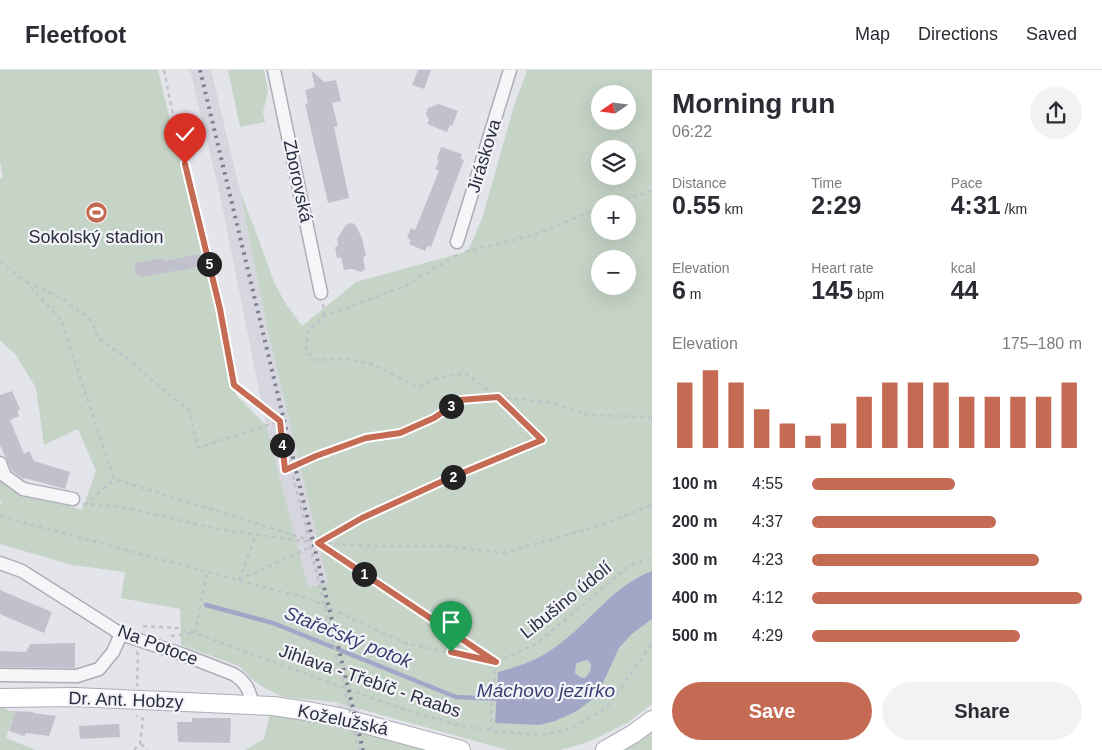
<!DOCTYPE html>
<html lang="en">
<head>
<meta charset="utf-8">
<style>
  body { margin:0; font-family:Arial,sans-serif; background:#f2f2f3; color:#2b2b33; height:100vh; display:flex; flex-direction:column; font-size:19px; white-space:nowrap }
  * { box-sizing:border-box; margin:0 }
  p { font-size:16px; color:#7c7c81 }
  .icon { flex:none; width:28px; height:28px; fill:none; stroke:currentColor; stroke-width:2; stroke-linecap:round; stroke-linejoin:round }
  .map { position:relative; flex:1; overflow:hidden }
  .panel { display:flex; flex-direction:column; background:#fff; width:450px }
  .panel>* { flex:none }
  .needle { width:32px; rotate:256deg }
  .fabs { position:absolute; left:591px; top:15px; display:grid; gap:10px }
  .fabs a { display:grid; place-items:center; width:45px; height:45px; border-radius:50%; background:#fff; box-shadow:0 5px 20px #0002; font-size:25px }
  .pin { position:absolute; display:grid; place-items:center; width:42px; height:42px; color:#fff; margin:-51px -21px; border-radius:50% 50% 50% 0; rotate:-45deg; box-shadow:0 0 5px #0007 }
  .pin .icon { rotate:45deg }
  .km { position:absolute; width:25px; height:25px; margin:-12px; border-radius:50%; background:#222; color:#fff; font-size:14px; line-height:25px; text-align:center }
  .round { display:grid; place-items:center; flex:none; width:52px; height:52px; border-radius:26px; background:#f2f2f3 }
  .summary { display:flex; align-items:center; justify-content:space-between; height:85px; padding:0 20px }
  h1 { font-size:28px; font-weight:800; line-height:38px }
  .figures { display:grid; grid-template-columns:repeat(3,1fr); gap:8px; height:85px; padding:5px 20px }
  .figures div { display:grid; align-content:center }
  .figures b { font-size:25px; font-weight:800 }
  .figures small { font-size:14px; font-weight:400 }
  .figures p { font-size:14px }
  .chart { height:140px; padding:10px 20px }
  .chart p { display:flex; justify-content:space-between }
  .chart svg { width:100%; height:90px; margin-top:5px; stroke:#c56a53; stroke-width:6 }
  .button { display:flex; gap:10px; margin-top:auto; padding:10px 20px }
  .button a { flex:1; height:58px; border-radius:30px; background:#c56a53; color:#fff; font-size:20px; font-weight:800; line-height:58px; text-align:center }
  .button a+a { background:#f2f2f3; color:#2b2b33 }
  ul { padding:0 20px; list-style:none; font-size:16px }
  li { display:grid; grid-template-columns:80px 60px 1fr; align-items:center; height:38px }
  li i { height:12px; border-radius:6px; background:#c56a53 }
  header { display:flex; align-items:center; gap:30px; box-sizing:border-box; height:70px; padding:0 25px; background:#fff; border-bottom:1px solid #e1e1e2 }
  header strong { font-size:24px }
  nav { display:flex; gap:28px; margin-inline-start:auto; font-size:18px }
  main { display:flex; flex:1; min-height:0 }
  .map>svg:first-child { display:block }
  .built { fill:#d6d6df }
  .green { fill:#c5d4c7; fill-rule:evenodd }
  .water { fill:#a2a7c8; fill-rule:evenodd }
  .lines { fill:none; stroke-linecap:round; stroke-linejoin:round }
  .stream { stroke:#a2a7c8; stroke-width:4.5 }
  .building { fill:#c1c1cd }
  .minor-casing { stroke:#adadb8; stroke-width:15 }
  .secondary-casing { stroke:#adadb8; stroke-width:20 }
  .path { stroke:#c1c2c9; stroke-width:2.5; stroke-dasharray:4 4; stroke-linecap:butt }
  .minor { stroke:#f6f6f9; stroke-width:12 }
  .secondary { stroke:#fff; stroke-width:18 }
  .rail { stroke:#7e7f93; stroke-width:4; stroke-dasharray:2.5 5; stroke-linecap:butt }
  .path-bridge { stroke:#c1c2c9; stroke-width:2.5; stroke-dasharray:4 4; stroke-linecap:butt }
  .route-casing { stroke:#fff; stroke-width:10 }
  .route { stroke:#c56a53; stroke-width:6 }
  .labels { text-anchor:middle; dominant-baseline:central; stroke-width:4.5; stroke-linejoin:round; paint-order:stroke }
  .street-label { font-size:18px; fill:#2c2d42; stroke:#f3f4f8 }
  .poi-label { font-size:18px; fill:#2c2d42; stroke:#f3f4f8 }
  .water-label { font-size:19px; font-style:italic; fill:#393e73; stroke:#f3f4f8 }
</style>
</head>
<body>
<header>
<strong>Fleetfoot</strong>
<nav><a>Map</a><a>Directions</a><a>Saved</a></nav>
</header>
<main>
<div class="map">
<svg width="652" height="680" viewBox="0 0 652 680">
  <rect width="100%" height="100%" fill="#e4e4eb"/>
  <!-- built -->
  <path class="built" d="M190 0H211L240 121 269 266 328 513 370 680H349L266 355 220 125Z"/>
  <!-- green -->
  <g class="green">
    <path d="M0 0H158L236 325 266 355 308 517 328 513 269 266 240 121 257 165 274 212 284 231 302 256 356 212 468 181 482 149 513 39 527 0H652V501C609 518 586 559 549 582 533 592 516 597 498 602L495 652 516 654 611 594 619 578 632 564 652 549V634L627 653 586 673 560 680H507L335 632 283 627 266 619 253 610 239 596 181 575 180 539 121 528 125 502 72 495 0 474V434L2 433 0 430V401L19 420 82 440 96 401 78 359 44 375 36 318 16 285 0 270V108H3L0 91ZM600 24H628V51H600ZM600 79H628V106H600ZM600 134H628V161H600ZM600 189H628V216H600Z"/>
    <path d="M228 0H264L268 22 263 42 265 52 240 57Z"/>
    <path d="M587 590 591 594C591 600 589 604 585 608L580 607 575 603 576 594 580 592Z"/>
    <path d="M0 633 9 641H16L6 668 36 680H0Z"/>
    <path d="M270 643 331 653 430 680H245L264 669Z"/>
    <path d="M652 661V680H623L640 670Z"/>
  </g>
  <!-- water -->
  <path class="water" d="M652 501V549L632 564 619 578 603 613 594 628 577 641 555 651 539 655 495 653 498 602C516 597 533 592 548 582 586 559 609 517 652 501ZM587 590 591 594C591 600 589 604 585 608L580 607 575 603 576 594 580 592Z"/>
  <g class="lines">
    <!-- stream -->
    <path class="stream" d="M206 535 273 553 456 627 501 629"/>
  </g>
  <!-- building -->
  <g class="building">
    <path d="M311 0 324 12 336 10 341 31 332 33 338 56 334 57 349 128 328 133 305 34 308 33 305 20 315 17Z"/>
    <path d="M418 0H431L424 19 412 15Z"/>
    <path d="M439 34 458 41 452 56 450 55 447 62 427 54 429 50 426 44 428 38Z"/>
    <path d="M441 77 462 84 461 89 464 90 431 177 427 176 425 181 409 174 411 170 407 168 411 158 415 160 439 101 435 99 439 90 437 89Z"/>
    <path d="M351 153 355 154 362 168 366 186 363 187 365 199 361 202 352 199 344 200 341 187 337 188 335 177 338 176 337 169 346 155Z"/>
    <path d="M199 184 201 195 181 201 180 200 141 207 140 204 136 205 134 193 164 188V191Z"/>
    <path d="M12 321 20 339 17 341 19 346 10 350 24 384 29 381 34 391 70 402 65 419 25 408 23 409 12 401 0 375V325Z"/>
    <path d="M0 520 52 542 44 563 0 544Z"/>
    <path d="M75 573V598L0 597V581L26 582 30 574Z"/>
    <path d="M16 641 34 642 33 643 56 646 49 666 26 663 24 666 9 661Z"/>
    <path d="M192 648H231L230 673 178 672 177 652H192Z"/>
    <path d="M119 654 120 667 80 669 79 656Z"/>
  </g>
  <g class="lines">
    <defs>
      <g id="minor">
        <path d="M274 0 321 223"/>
        <path d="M457 172 510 0"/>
        <path d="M0 393 5 406 23 419 73 429"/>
        <path d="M0 493 22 501 121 564 184 585 233 604C246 611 250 622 253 635"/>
        <path d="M0 605 77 606 99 599 113 582 121 564"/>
      </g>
      <g id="secondary">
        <path d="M0 628 75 627 273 636 313 642 339 647 461 680"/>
        <path d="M605 680 633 664 652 650"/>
      </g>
    </defs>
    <!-- minor casing -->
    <use href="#minor" class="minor-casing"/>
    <!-- secondary casing -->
    <use href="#secondary" class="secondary-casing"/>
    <!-- path -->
    <g class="path">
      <path d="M164 0 172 40 220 239 234 315 279 351"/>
      <path d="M610 134 652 121"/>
      <path d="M465 182 536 164 600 138"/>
      <path d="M0 191 25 211 61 250 114 409 319 473 496 592"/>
      <path d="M27 212 63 229 92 251 97 267 133 293 164 320 189 340 198 378 280 351"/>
      <path d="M323 234 324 246"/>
      <path d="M280 351 285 401 316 386 366 368 400 363 434 348 460 330 498 327 549 332 588 345 652 347"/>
      <path d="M83 434 123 437 217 459 309 472"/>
      <path d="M85 435 114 409"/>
      <path d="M0 446 312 530 405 573 493 592"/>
      <path d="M319 473 375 476H446L503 483 595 457 652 435"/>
      <path d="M239 510 319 473 362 448 443 411 542 370 498 327 466 304 439 307 418 317 372 294 345 289 315 290 306 281 308 261 324 246 403 217 457 185"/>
      <path d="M239 510 256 465"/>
      <path d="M143 556 177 558 195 563 399 638 462 656 504 662 540 665 570 659 606 638 652 574"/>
      <path d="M195 563 207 502"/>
      <path d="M171 566 193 563"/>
      <path d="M136 582 138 584 137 616"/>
      <path d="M496 592 536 574 630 495 652 489"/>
      <path d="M491 660V639L496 592"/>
      <path d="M141 674 147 680"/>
      <path d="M134 680 140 674 143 649 136 646"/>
    </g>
    <!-- minor -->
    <use href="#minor" class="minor"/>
    <!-- secondary -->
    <use href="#secondary" class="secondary"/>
    <!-- rail -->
    <path class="rail" d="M200 0 363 680"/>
    <!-- path-bridge -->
    <path class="path-bridge" d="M280 351 359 680"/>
  </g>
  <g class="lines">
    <defs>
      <path id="route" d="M185 94 220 239 234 315 280 351 285 400 316 386 366 368 400 363 434 348 460 330 498 327 542 370 443 411 362 448 318 473 496 592 451 582"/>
    </defs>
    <!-- route casing -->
    <use href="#route" class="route-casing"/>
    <!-- route -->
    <use href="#route" class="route"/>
  </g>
  <!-- icons -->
  <defs>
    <symbol id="stadium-disc" viewBox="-11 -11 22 22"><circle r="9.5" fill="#c56a53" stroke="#f3f4f8"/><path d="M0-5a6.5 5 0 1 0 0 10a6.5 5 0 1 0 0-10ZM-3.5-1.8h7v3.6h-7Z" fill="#fff"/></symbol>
  </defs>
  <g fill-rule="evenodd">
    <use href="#stadium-disc" x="84" y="130" width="25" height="25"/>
  </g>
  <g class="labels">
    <!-- street labels -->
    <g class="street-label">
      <text transform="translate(484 86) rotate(-73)">Jiráskova</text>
      <text transform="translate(298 111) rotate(78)">Zborovská</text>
      <text transform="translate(566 530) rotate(-39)">Libušino údolí</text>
      <text transform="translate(158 575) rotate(21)">Na Potoce</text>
      <text transform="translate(370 611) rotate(19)">Jihlava - Třebíč - Raabs</text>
      <text transform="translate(126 630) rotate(2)">Dr. Ant. Hobzy</text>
      <text transform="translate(343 650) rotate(12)">Koželužská</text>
    </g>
    <!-- poi labels -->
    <g class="poi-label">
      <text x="96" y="167">Sokolský stadion</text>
    </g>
    <!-- water labels -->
    <g class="water-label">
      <text transform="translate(348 567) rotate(22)">Stařečský potok</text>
      <text x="546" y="620">Máchovo jezírko</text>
    </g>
  </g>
</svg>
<div class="fabs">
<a><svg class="needle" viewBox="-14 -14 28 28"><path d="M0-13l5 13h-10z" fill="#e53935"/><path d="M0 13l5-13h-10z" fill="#7c7c81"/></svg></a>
<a><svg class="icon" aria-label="layers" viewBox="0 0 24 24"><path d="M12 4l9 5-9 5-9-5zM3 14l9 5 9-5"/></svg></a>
<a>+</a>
<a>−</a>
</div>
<div class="pin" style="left:451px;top:582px;background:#1e9e55"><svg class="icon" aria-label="arrive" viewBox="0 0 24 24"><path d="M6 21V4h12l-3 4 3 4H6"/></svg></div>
<div class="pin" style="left:185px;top:94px;background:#d93025"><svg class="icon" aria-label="check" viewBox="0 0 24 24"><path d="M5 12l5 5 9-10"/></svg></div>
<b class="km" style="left:364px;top:504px">1</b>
<b class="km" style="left:453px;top:407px">2</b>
<b class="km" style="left:451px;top:336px">3</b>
<b class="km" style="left:282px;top:375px">4</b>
<b class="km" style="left:209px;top:194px">5</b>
</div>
<section class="panel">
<div class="summary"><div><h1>Morning run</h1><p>06:22</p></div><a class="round"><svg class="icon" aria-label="share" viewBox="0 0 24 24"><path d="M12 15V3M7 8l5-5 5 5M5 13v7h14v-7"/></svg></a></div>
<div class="figures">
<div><p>Distance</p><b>0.55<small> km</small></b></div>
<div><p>Time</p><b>2:29</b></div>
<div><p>Pace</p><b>4:31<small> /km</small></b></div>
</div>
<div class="figures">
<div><p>Elevation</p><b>6<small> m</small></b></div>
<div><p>Heart rate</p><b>145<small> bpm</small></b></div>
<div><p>kcal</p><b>44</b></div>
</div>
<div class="chart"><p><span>Elevation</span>175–180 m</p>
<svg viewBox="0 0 160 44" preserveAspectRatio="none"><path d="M5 44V12M15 44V6M25 44V12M35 44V25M45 44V32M55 44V38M65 44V32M75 44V19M85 44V12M95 44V12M105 44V12M115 44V19M125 44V19M135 44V19M145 44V19M155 44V12"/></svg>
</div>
<ul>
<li><b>100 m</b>4:55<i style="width:53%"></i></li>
<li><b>200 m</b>4:37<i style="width:68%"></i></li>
<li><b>300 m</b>4:23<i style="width:84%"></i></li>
<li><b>400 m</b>4:12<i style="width:100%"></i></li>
<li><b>500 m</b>4:29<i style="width:77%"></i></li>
</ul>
<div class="button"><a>Save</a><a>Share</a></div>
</section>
</main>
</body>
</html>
